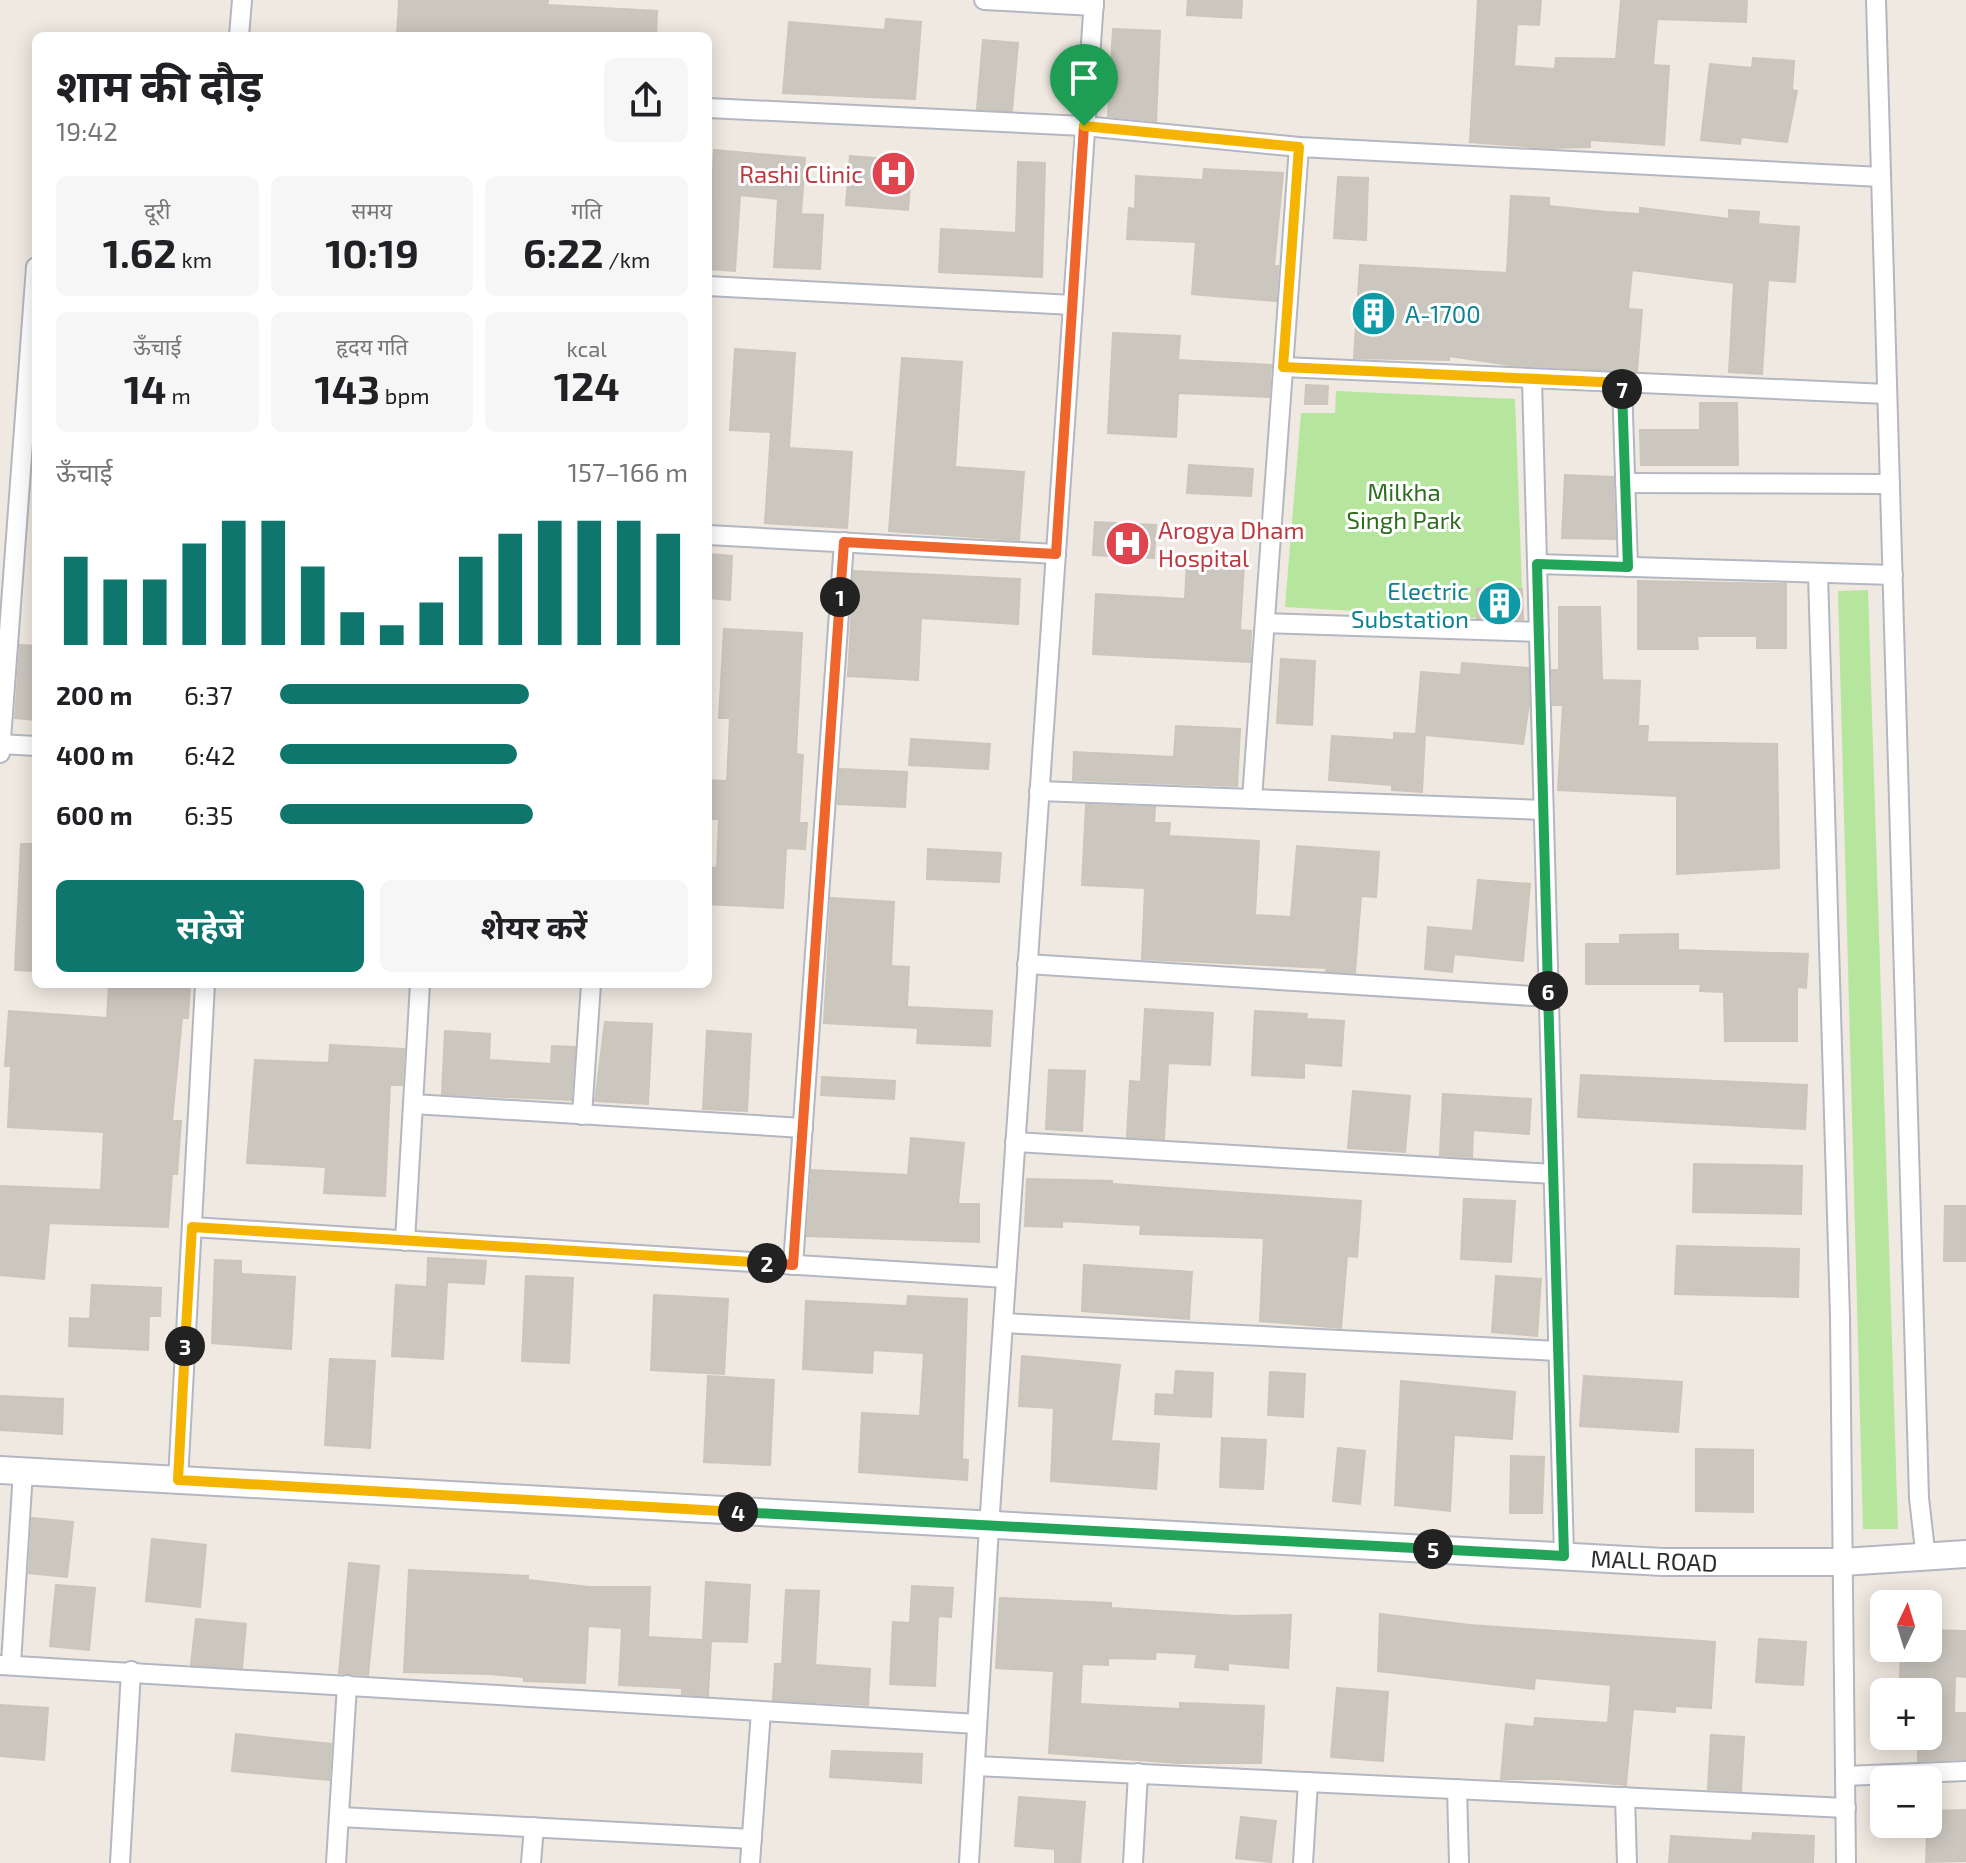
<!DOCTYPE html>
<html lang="hi">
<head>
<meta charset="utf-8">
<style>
  body { margin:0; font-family:"Exo 2","Noto Sans Devanagari",sans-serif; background:#f6f6f6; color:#202124; height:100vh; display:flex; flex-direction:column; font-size:30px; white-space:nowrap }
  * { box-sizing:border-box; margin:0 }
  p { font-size:26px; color:#757577 }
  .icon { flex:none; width:44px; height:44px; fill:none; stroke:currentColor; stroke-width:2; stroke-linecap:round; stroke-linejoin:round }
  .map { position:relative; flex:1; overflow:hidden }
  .panel { position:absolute; left:32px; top:32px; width:680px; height:956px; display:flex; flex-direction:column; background:#fff; border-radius:12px; box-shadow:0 4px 20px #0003 }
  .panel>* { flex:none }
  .needle { width:52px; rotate:4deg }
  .fabs { position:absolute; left:1870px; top:1590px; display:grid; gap:16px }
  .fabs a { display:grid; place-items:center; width:72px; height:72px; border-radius:12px; background:#fff; box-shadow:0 4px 20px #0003; font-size:40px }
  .pin { position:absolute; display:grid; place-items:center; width:68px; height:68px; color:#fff; margin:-82px -34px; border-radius:50% 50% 50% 0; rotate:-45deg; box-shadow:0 0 8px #0007 }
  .pin .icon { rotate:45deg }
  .km { position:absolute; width:40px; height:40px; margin:-20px; border-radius:50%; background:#222; color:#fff; font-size:22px; line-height:40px; text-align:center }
  .round { display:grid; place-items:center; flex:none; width:84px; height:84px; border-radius:12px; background:#f6f6f6 }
  .summary { display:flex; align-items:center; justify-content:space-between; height:136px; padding:0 24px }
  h1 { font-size:44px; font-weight:700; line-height:60px }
  .figures { display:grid; grid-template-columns:repeat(3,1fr); gap:12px; height:136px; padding:8px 24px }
  .figures div { display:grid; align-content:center; border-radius:12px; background:#f6f6f6; text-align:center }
  .figures b { font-size:40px; font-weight:700 }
  .figures small { font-size:22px; font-weight:400 }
  .figures p { font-size:22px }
  .chart { height:224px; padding:16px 24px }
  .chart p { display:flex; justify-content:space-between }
  .chart svg { width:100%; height:144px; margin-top:8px; stroke:#0f766e; stroke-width:6 }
  .button { display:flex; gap:16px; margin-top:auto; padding:16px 24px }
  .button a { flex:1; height:92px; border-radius:12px; background:#0f766e; color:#fff; font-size:32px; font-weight:700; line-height:92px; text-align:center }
  .button a+a { background:#f6f6f6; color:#202124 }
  ul { padding:0 24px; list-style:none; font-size:26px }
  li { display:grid; grid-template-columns:128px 96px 1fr; align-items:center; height:60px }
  li i { height:20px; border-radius:10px; background:#0f766e }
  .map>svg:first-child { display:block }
  .green { fill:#b6e59e }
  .building { fill:#cbc7bf; stroke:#cbc5ba; stroke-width:2 }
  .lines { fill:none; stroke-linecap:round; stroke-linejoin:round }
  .street-casing { stroke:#b4b7c1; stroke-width:22 }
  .secondary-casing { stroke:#b4b7c1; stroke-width:30 }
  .street { stroke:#fff; stroke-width:18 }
  .secondary { stroke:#fff; stroke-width:26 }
  .split-1-casing { stroke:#fff; stroke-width:16 }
  .split-2-casing { stroke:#fff; stroke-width:16 }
  .split-3-casing { stroke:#fff; stroke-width:16 }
  .split-4-casing { stroke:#fff; stroke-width:16 }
  .split-5-casing { stroke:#fff; stroke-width:16 }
  .split-6-casing { stroke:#fff; stroke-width:16 }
  .split-7-casing { stroke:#fff; stroke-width:16 }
  .split-8-casing { stroke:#fff; stroke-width:16 }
  .split-1 { stroke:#f0652b; stroke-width:10 }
  .split-2 { stroke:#f0652b; stroke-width:10 }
  .split-3 { stroke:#f5b400; stroke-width:10 }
  .split-4 { stroke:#f5b400; stroke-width:10 }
  .split-5 { stroke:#22a559; stroke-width:10 }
  .split-6 { stroke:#22a559; stroke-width:10 }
  .split-7 { stroke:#22a559; stroke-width:10 }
  .split-8 { stroke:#f5b400; stroke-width:10 }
  .labels { text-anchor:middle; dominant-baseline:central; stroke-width:6; stroke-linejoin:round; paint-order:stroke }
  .health-label { font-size:24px; fill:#be3a42; stroke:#fff; text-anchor:end }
  .culture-label { font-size:24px; fill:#0d838f; stroke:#fff; text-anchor:start }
  .park-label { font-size:24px; fill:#2c6e1b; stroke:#fff }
  .street-label { font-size:24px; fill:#2e2e2e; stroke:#fff }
</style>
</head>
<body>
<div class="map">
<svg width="1966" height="1863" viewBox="0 0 1966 1863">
  <rect width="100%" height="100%" fill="#efe9e1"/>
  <!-- green -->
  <g class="green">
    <path d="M1336 391 1515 399 1522 589 1477 588V618L1285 607 1301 413H1335Z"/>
    <path d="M1868 590 1898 1529H1863L1838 591Z"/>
  </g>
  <!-- building -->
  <g class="building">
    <path d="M399 0H531L548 1 547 5 657 11 656 36H397Z"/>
    <path d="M1188 0H1242L1241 18 1187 15Z"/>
    <path d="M1478 0H1541L1539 25 1517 24 1514 66 1555 69 1556 58 1616 59 1621 0H1747L1746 22 1657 19 1653 65 1669 66 1664 145 1590 140V147L1548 148 1470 142Z"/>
    <path d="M886 19 921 22 915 99 783 93 789 22 885 30Z"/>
    <path d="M1113 29 1160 31 1156 121 1108 116Z"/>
    <path d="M983 40 1018 43 1012 111 977 109Z"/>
    <path d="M1753 58 1794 61 1792 90 1797 91 1787 142 1741 137 1740 144 1701 140 1710 64 1752 68Z"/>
    <path d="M714 150 805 158 801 214 823 215 820 269 774 267 778 199 740 195 735 271 708 269Z"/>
    <path d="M850 156 912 161 908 210 846 205Z"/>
    <path d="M1018 162 1045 163 1042 277 939 272 941 229 1016 233Z"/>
    <path d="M1204 169 1283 173 1274 266H1278L1276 301 1192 294 1196 242 1127 239 1129 208 1135 209 1136 176 1203 180Z"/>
    <path d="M1338 177 1368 178 1366 240 1334 238Z"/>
    <path d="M1511 196 1549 198V206L1607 212 1640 214V208L1729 219V210L1759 212 1758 224 1799 227 1795 282 1768 280 1762 374 1729 372 1734 283 1632 270 1628 309 1642 310 1637 371 1510 365 1449 356V360L1354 358 1360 265 1507 273Z"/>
    <path d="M1113 333 1180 336 1178 360 1271 365 1269 397 1178 393 1176 437 1108 433Z"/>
    <path d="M735 349 795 353 789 448 852 452 847 528 765 523 771 432 730 430Z"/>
    <path d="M902 358 962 362 955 467 1024 472 1019 540 889 531Z"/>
    <path d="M1306 385 1328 386 1327 404H1305Z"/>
    <path d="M1700 403H1737L1738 465H1641L1640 430H1700Z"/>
    <path d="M1189 465 1253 469 1251 496 1187 493Z"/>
    <path d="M1565 475 1613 477 1615 539 1562 538Z"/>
    <path d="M1095 522 1156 525 1154 558 1093 555Z"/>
    <path d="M708 554 732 556 730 600 708 598Z"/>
    <path d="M1187 561 1244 564 1240 630 1251 631 1250 662 1093 654 1096 594 1185 599Z"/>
    <path d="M854 571 1020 579 1018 624 921 618 918 680 848 676Z"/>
    <path d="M1638 581 1786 584V648H1757V636H1697L1698 649H1638Z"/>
    <path d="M1477 588 1522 589 1523 619 1477 618Z"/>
    <path d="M1559 607H1600L1602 680 1640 681 1638 726H1648L1647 742 1777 744 1779 868 1677 874V796L1558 790 1563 705H1553L1552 670H1559Z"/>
    <path d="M724 629 802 633 796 754 803 755 799 823H807L805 849 786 848 783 908 708 904V867L717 868 719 819H708V780L727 781 730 718H719Z"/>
    <path d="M20 645 36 646V720L15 718Z"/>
    <path d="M1281 659 1315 661 1312 725 1277 723Z"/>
    <path d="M1462 663 1528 668 1529 704 1523 744 1425 735 1422 792 1392 790V785L1329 780 1332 736 1394 740V733L1416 734 1421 672 1461 675Z"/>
    <path d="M1176 726 1240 729 1237 786 1073 780 1074 752 1174 757Z"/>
    <path d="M911 739 990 744 988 769 909 765Z"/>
    <path d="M840 769 907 772 905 807 838 804Z"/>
    <path d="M1086 805 1155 807 1154 823H1170L1169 836 1259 841 1255 915 1291 917 1297 846 1379 852 1376 897 1361 896 1355 973 1326 971 1327 968 1142 959 1145 888 1082 885Z"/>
    <path d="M21 844H36V971L15 970Z"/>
    <path d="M928 849 1001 853 999 882 927 879Z"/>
    <path d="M1478 880 1530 884 1523 961 1454 954 1452 972 1425 969 1428 927 1473 931Z"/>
    <path d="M831 898 894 902 891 966 909 967 907 1007 992 1011 990 1046 917 1043 918 1028 824 1023Z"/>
    <path d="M1678 934V950L1808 954 1806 988 1797 987V1041H1725L1724 992 1700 991 1701 984H1586V944H1620V935Z"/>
    <path d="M109 984H190L188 1018H182L172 1121H181L177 1174H172L168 1227 49 1223 44 1279 0 1275V1186L101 1190 104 1132 8 1127 11 1066H5L9 1011 107 1018Z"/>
    <path d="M1145 1009 1213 1013 1210 1065 1168 1063 1164 1139 1127 1137 1130 1081 1141 1082Z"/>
    <path d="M1255 1011 1307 1014 1306 1019 1344 1021 1341 1066 1304 1063V1078L1252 1075Z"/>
    <path d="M605 1022 652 1024 648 1104 595 1101Z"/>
    <path d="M445 1031 490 1034 489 1060 551 1064 552 1046 575 1047 571 1100 442 1094Z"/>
    <path d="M707 1031 751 1034 747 1111 703 1109Z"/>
    <path d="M330 1045 404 1049 402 1085H390L385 1196 324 1193 326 1167 247 1163 255 1060 329 1063Z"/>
    <path d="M1049 1070 1085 1071 1082 1131 1046 1129Z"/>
    <path d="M1581 1075 1807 1085 1805 1129 1578 1117Z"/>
    <path d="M822 1077 895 1081 894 1099 821 1095Z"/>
    <path d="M1353 1091 1410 1096 1405 1152 1348 1148Z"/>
    <path d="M1443 1094 1531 1099 1529 1134 1473 1130 1472 1157 1440 1155Z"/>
    <path d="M911 1138 964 1143 958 1204H979V1242L807 1236 812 1170 908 1175Z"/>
    <path d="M1694 1164 1802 1166 1801 1214 1693 1212Z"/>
    <path d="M1027 1179 1112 1181V1184L1361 1201 1357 1257 1347 1256 1341 1328 1260 1321 1264 1238 1140 1234 1141 1225 1062 1221V1227L1025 1226Z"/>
    <path d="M1464 1199 1515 1201 1511 1262 1461 1259Z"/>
    <path d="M1945 1206H1966V1261H1944Z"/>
    <path d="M1677 1246 1799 1249 1798 1297 1675 1294Z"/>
    <path d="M428 1258 486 1261 484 1284 447 1282 443 1359 392 1356 396 1285 427 1287Z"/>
    <path d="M215 1260 241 1261V1274L295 1277 291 1349 212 1343Z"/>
    <path d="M1084 1265 1192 1272 1189 1319 1082 1311Z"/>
    <path d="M526 1276 573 1278 569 1363 522 1361Z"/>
    <path d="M1496 1276 1541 1279 1537 1336 1492 1332Z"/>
    <path d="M92 1285 161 1288 160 1316H149L148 1350 69 1346 70 1318 90 1319Z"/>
    <path d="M654 1295 728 1299 724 1374 651 1370Z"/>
    <path d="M908 1296 967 1299 962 1459 968 1460 967 1480 859 1472 862 1413 920 1416 924 1353 873 1350 872 1373 803 1369 806 1301 907 1306Z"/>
    <path d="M1022 1356 1120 1365 1111 1441 1159 1444 1156 1489 1051 1481 1054 1408 1019 1406Z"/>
    <path d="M330 1359 375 1361 370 1448 325 1445Z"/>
    <path d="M1176 1371 1213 1373 1211 1417 1155 1414 1156 1394 1174 1395Z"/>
    <path d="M1270 1372 1305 1374 1303 1417 1268 1415Z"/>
    <path d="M708 1376 774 1380 770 1465 704 1462Z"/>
    <path d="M1584 1376 1682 1382 1678 1432 1580 1426Z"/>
    <path d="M1401 1381 1515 1392 1512 1439 1454 1435 1450 1511 1395 1505Z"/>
    <path d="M0 1396 63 1399 62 1434 0 1430Z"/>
    <path d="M1222 1438 1266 1440 1263 1489 1220 1487Z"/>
    <path d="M1338 1448 1365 1451 1360 1504 1333 1501Z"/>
    <path d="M1696 1449 1753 1450V1512L1696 1511Z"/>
    <path d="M1511 1456 1544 1457 1542 1513H1510Z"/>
    <path d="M32 1518 73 1522 67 1577 29 1573Z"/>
    <path d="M152 1539 206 1545 200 1607 146 1601Z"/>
    <path d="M349 1563 379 1566 368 1675 339 1673Z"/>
    <path d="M409 1570 528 1576V1580L589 1587H650L648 1637 703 1640 706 1582 750 1585 747 1642 711 1641 708 1696 682 1694V1688L619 1685 622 1628 588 1626 585 1683 524 1681V1677L489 1674 404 1672Z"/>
    <path d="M56 1585 95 1588 89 1650 50 1646Z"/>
    <path d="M912 1586 953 1588 951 1617 938 1616 935 1686 890 1684 893 1622 910 1623Z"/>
    <path d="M786 1590 819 1591 815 1665 870 1669 868 1705 773 1700 775 1664H782Z"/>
    <path d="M1000 1598 1111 1603V1608L1236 1616 1291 1615 1288 1668 1228 1663V1670L1195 1667 1197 1654 1156 1652 1155 1659 1108 1658V1665L1082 1664 1080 1704 1180 1709V1703L1264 1706 1261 1763H1177L1049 1753 1054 1671 996 1668Z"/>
    <path d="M1380 1614 1470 1625 1715 1642 1711 1708 1675 1706V1712L1633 1709 1626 1785 1558 1779H1501L1506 1724 1534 1727 1535 1718 1608 1723 1611 1685 1535 1678 1534 1689 1378 1671Z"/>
    <path d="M196 1619 246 1624 242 1668 191 1665Z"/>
    <path d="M1928 1630 1966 1631V1677L1955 1676 1954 1713H1966V1759L1918 1761V1736H1928V1678L1900 1677 1901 1648H1928Z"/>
    <path d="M1759 1639 1806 1642 1803 1685 1756 1682Z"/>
    <path d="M1337 1688 1388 1692 1383 1761 1331 1757Z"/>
    <path d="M0 1705 48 1708 44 1760 0 1756Z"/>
    <path d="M236 1734 331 1744 329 1780 232 1771Z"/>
    <path d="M1711 1735 1744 1737 1741 1791 1708 1789Z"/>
    <path d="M832 1751 922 1754 921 1783 830 1777Z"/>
    <path d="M1019 1797 1085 1802 1080 1863H1055V1849L1015 1846Z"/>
    <path d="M1966 1810V1861L1926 1862 1928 1811Z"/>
    <path d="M1241 1817 1276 1821 1271 1862 1236 1858Z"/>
    <path d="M1753 1833 1814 1836 1813 1863H1669L1671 1836 1752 1841Z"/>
  </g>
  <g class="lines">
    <defs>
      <g id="street">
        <path d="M984 0 1094 6"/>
        <path d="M1876 0 1919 1498 1926 1559"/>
        <path d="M239 36 242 0"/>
        <path d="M708 108 1084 126 1299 147 1881 177"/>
        <path d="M708 286 1073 305"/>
        <path d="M1283 367 1887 394"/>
        <path d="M1532 379 1564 1556"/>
        <path d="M1622 383 1628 567"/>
        <path d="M1625 483 1890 484"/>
        <path d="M708 535 1056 554"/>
        <path d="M1537 564 1893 575"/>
        <path d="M1818 574 1840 1317 1846 1863"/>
        <path d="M1265 623 1539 632"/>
        <path d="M0 744 36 746"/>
        <path d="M0 753 36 267"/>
        <path d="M1039 791 1543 810"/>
        <path d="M1252 799 1299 147"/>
        <path d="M1027 964 1548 997"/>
        <path d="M413 1104 803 1128"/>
        <path d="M582 1115 591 984"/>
        <path d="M1015 1142 1553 1174"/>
        <path d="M192 1227 1006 1278"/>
        <path d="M405 1241 420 984"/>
        <path d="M793 1265 844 542"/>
        <path d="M1003 1323 1558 1351"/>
        <path d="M178 1480 205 984"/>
        <path d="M11 1664 23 1471"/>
        <path d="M0 1665 977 1724"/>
        <path d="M975 1766 1846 1808"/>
        <path d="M1845 1776 1966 1771"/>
        <path d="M1457 1789 1459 1863"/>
        <path d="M1625 1797 1627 1863"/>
        <path d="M340 1817 752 1839"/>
        <path d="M120 1863 131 1671"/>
        <path d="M336 1863 347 1685"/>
        <path d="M531 1863 534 1827"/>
        <path d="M750 1863 761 1711"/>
        <path d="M969 1863 989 1527 1094 0"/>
        <path d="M1133 1863 1138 1773"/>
        <path d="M1303 1863 1308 1782"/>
      </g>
      <path id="secondary" d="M0 1470 1663 1562H1843L1966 1554"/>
    </defs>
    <!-- street casing -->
    <use href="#street" class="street-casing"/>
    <!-- secondary casing -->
    <use href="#secondary" class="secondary-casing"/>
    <!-- street -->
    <use href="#street" class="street"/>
    <!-- secondary -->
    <use href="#secondary" class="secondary"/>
  </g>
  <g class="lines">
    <defs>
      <path id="split-1" d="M840 597 844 542 1056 554 1084 126"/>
      <path id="split-2" d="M767 1263 793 1265 840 597"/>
      <path id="split-3" d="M185 1346 192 1227 767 1263"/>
      <path id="split-4" d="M185 1346 178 1480 738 1512"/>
      <path id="split-5" d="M738 1512 1433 1549"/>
      <path id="split-6" d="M1433 1549 1564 1556 1548 991"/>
      <path id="split-7" d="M1548 991 1537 564 1628 567 1622 389"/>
      <path id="split-8" d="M1084 126 1299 147 1283 367 1622 383V389"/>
    </defs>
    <!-- split-1 casing -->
    <use href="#split-1" class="split-1-casing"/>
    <!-- split-2 casing -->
    <use href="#split-2" class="split-2-casing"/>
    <!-- split-3 casing -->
    <use href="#split-3" class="split-3-casing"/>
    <!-- split-4 casing -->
    <use href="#split-4" class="split-4-casing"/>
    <!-- split-5 casing -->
    <use href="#split-5" class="split-5-casing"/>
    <!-- split-6 casing -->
    <use href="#split-6" class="split-6-casing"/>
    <!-- split-7 casing -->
    <use href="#split-7" class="split-7-casing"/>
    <!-- split-8 casing -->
    <use href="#split-8" class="split-8-casing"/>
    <!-- split-1 -->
    <use href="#split-1" class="split-1"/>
    <!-- split-2 -->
    <use href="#split-2" class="split-2"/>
    <!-- split-3 -->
    <use href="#split-3" class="split-3"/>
    <!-- split-4 -->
    <use href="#split-4" class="split-4"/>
    <!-- split-5 -->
    <use href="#split-5" class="split-5"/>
    <!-- split-6 -->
    <use href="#split-6" class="split-6"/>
    <!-- split-7 -->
    <use href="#split-7" class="split-7"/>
    <!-- split-8 -->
    <use href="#split-8" class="split-8"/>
  </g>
  <!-- icons -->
  <defs>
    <symbol id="hospital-disc" viewBox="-11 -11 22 22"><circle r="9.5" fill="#e0444e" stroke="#fff"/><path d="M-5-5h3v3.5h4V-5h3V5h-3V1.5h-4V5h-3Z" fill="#fff"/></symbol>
    <symbol id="building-disc" viewBox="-11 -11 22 22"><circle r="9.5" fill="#0f9aa8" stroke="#fff"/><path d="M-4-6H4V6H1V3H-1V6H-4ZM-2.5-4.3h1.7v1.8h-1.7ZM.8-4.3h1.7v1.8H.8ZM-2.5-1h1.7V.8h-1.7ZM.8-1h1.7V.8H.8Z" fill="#fff"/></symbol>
  </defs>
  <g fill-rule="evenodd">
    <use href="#hospital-disc" x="868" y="148" width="51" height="51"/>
    <use href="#building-disc" x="1348" y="288" width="51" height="51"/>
    <use href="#hospital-disc" x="1102" y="518" width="51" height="51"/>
    <use href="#building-disc" x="1474" y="578" width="51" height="51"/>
  </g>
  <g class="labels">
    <!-- health labels -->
    <g class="health-label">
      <text x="863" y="173">Rashi Clinic</text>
      <text x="1158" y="529" text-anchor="start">Arogya Dham<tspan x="1158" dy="28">Hospital</tspan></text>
    </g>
    <!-- culture labels -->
    <g class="culture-label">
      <text x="1405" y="313">A-1700</text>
      <text x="1469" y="590" text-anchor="end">Electric<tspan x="1469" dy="28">Substation</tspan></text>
    </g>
    <!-- park labels -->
    <g class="park-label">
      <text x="1404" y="491">Milkha<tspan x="1404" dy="28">Singh Park</tspan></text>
    </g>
    <!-- street labels -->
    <g class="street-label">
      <text transform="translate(1654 1560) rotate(2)">MALL ROAD</text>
    </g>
  </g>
</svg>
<div class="fabs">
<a><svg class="needle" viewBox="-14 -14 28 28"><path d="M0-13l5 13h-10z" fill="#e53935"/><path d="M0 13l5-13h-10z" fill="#757577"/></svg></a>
<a>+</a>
<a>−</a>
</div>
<div class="pin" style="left:1084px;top:126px;background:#1e9e55"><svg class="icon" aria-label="arrive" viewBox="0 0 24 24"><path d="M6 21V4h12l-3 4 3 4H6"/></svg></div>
<b class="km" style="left:840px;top:597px">1</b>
<b class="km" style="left:767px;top:1263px">2</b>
<b class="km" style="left:185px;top:1346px">3</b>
<b class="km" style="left:738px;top:1512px">4</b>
<b class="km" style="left:1433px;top:1549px">5</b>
<b class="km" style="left:1548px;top:991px">6</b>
<b class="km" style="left:1622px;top:389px">7</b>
<section class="panel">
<div class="summary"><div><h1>शाम की दौड़</h1><p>19:42</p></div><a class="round"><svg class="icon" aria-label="share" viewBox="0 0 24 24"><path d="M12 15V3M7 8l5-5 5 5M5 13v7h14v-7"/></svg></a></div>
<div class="figures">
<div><p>दूरी</p><b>1.62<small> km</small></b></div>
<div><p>समय</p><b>10:19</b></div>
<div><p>गति</p><b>6:22<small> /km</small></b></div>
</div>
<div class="figures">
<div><p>ऊँचाई</p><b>14<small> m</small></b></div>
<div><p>हृदय गति</p><b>143<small> bpm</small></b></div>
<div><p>kcal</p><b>124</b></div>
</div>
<div class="chart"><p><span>ऊँचाई</span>157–166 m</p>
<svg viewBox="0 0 160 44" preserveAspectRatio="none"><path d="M5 44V17M15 44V24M25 44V24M35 44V13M45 44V6M55 44V6M65 44V20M75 44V34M85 44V38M95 44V31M105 44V17M115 44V10M125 44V6M135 44V6M145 44V6M155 44V10"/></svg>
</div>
<ul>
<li><b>200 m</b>6:37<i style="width:61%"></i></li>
<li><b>400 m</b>6:42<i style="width:58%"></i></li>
<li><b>600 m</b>6:35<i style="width:62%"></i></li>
</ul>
<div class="button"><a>सहेजें</a><a>शेयर करें</a></div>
</section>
</div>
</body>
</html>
